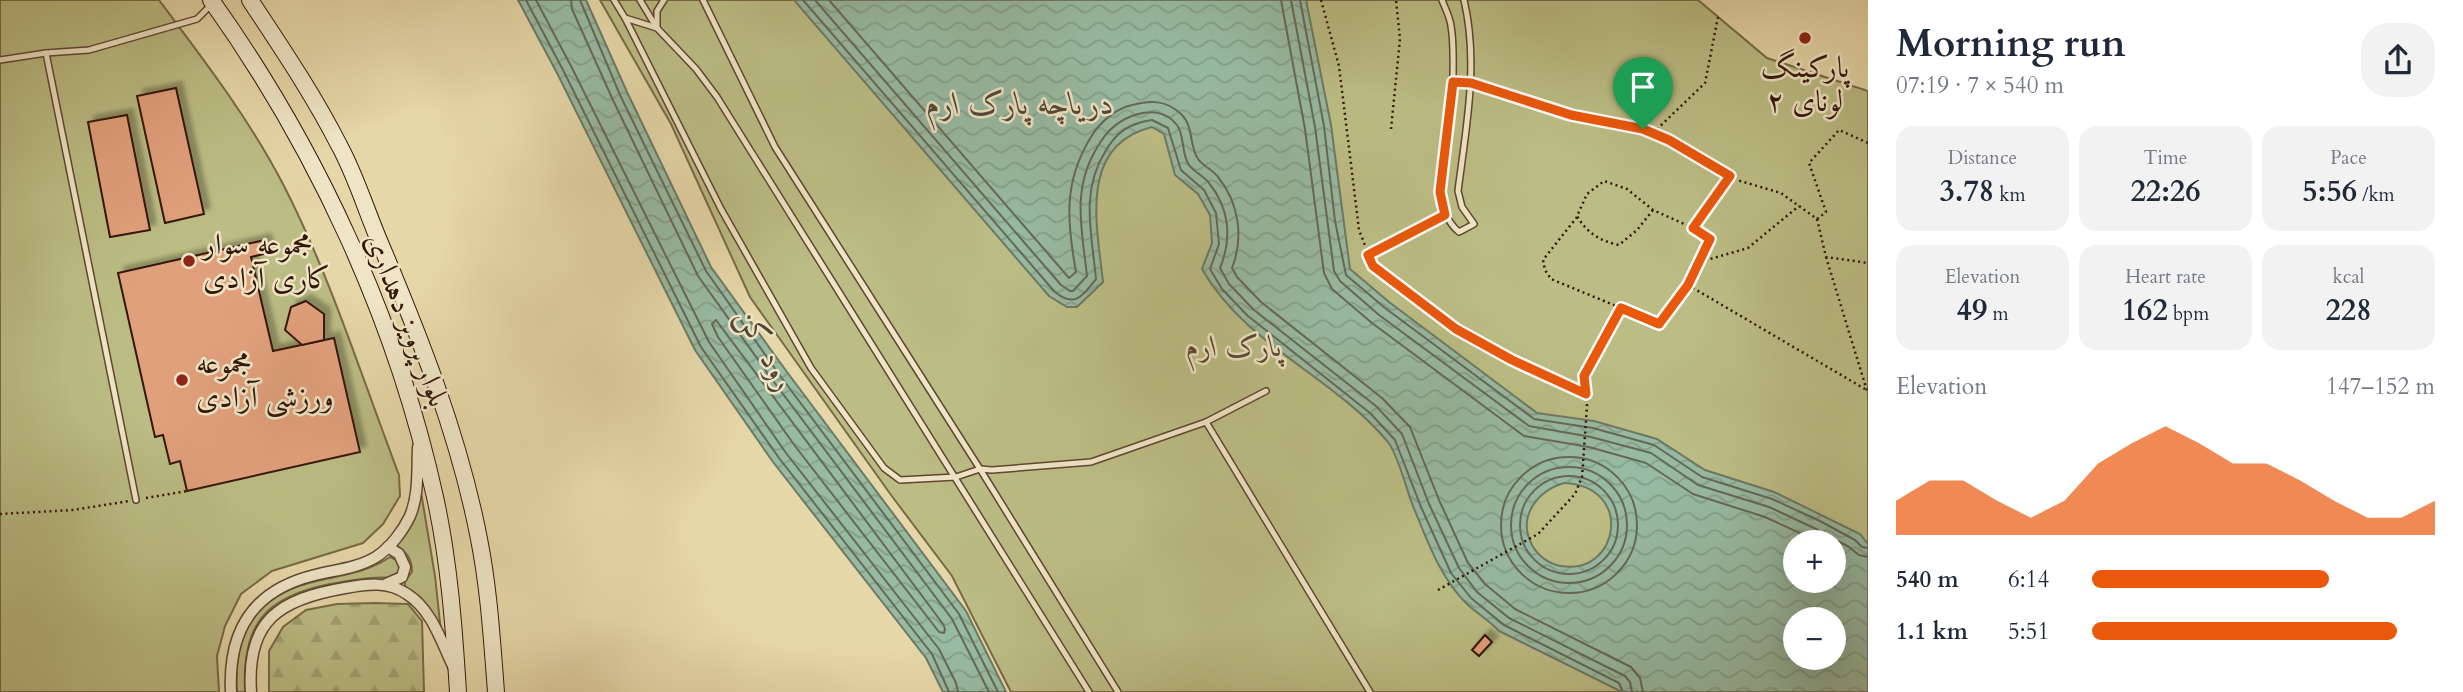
<!DOCTYPE html>
<html lang="en">
<head>
<meta charset="utf-8">
<style>
  body { margin:0; font-family:Cardo,Amiri,serif; background:#f2f2f3; color:#1f2937; height:100vh; display:flex; flex-direction:column; font-size:26px; white-space:nowrap }
  * { box-sizing:border-box; margin:0 }
  p { font-size:23px; color:#747a83 }
  .icon { flex:none; width:38px; height:38px; fill:none; stroke:currentColor; stroke-width:2; stroke-linecap:round; stroke-linejoin:round }
  .map { position:relative; flex:1; overflow:hidden }
  .details { display:flex; flex-direction:column; background:#fff; width:595px }
  .details>* { flex:none }
  .fabs { position:absolute; left:1783px; top:530px; display:grid; gap:14px }
  .fabs a { display:grid; place-items:center; width:63px; height:63px; border-radius:50%; background:#fff; box-shadow:0 7px 28px #0002; font-size:35px }
  .pin { position:absolute; display:grid; place-items:center; width:60px; height:60px; color:#fff; margin:-72px -30px; border-radius:50% 50% 50% 0; rotate:-45deg; box-shadow:0 0 7px #0007 }
  .pin .icon { rotate:45deg }
  .round { display:grid; place-items:center; flex:none; width:74px; height:74px; border-radius:28px; background:#f2f2f3 }
  .head { display:flex; align-items:center; justify-content:space-between; height:119px; padding:0 28px }
  h1 { font-size:38px; font-weight:800; line-height:52px }
  .metrics { display:grid; grid-template-columns:repeat(3,1fr); gap:10px; height:119px; padding:7px 28px }
  .metrics div { display:grid; align-content:center; border-radius:18px; background:#f2f2f3; text-align:center }
  .metrics b { font-size:30px; font-weight:800 }
  .metrics small { font-size:19px; font-weight:400 }
  .metrics p { font-size:19px }
  .chart { height:196px; padding:14px 28px }
  .chart p { display:flex; justify-content:space-between }
  .chart svg { width:100%; height:126px; margin-top:7px; fill:#ea580c; opacity:.7 }
  ul { padding:0 28px; list-style:none; font-size:23px }
  li { display:grid; grid-template-columns:112px 84px 1fr; align-items:center; height:52px }
  li i { height:18px; border-radius:9px; background:#ea580c }
  main { display:flex; flex:1; min-height:0 }
  .map>svg:first-child { display:block }
  .forest { fill:url(#forest-firs); stroke:#786a46; stroke-width:2 }
  .green { fill:#bbbd84; stroke:#786a46; stroke-width:2; fill-rule:evenodd }
  .water { fill:url(#water-waves); stroke:#6f7865; stroke-width:2; fill-rule:evenodd }
  .lines { fill:none; stroke-linecap:round; stroke-linejoin:round }
  .shore { stroke:#666856; stroke-width:2 }
  .building { fill:#e1a07b; stroke:#341609; stroke-width:2; filter:url(#shadow) }
  .service-casing { stroke:#604631; stroke-width:8 }
  .minor-casing { stroke:#604631; stroke-width:13 }
  .secondary-casing { stroke:#341609; stroke-width:18 }
  .path { stroke:#341609; stroke-width:2.5; stroke-dasharray:2 3.5; stroke-linecap:butt }
  .service { stroke:#efe5c6; stroke-width:5 }
  .minor { stroke:#efe5c6; stroke-width:10 }
  .secondary { stroke:#efe5c6; stroke-width:16 }
  .route-casing { stroke:#fff; stroke-width:14 }
  .route { stroke:#ea580c; stroke-width:9 }
  .poi-dot { fill:#8f2418; stroke:#efe5c6; stroke-width:2.5 }
  .labels { text-anchor:middle; dominant-baseline:central; stroke-width:5; stroke-linejoin:round; paint-order:stroke }
  .poi-label { font-size:30px; fill:#341609; stroke:#efe5c6; text-anchor:start }
  .street-label { font-size:30px; fill:#341609; stroke:#efe5c6 }
  .park-label { font-size:30px; font-style:italic; fill:#5c482e; stroke:#efe5c6 }
  .water-label { font-size:32px; font-style:italic; fill:#524737; stroke:#efe5c6 }
</style>
</head>
<body>
<main>
<div class="map">
<svg width="1868" height="692" viewBox="0 0 1868 692">
  <defs>
    <pattern id="forest-firs" width="22" height="20" patternUnits="userSpaceOnUse" patternTransform="scale(1.75)"><rect width="22" height="20" fill="#bbbd84"/><path d="M5 1l3.5 6h-7zM16 11l3.5 6h-7z" fill="#a1a271"/></pattern>
    <pattern id="water-waves" width="16" height="10" patternUnits="userSpaceOnUse" patternTransform="scale(1.75)"><rect width="16" height="10" fill="#97baa2"/><path d="M0 5q4-4 8 0t8 0" fill="none" stroke="#839f8a"/></pattern>
    <filter id="shadow"><feDropShadow dx="6" dy="-6" stdDeviation="2" flood-color="#0004"/></filter>
  </defs>
  <rect width="100%" height="100%" fill="#e6d7a8"/>
  <filter id="stains"><feTurbulence type="fractalNoise" baseFrequency=".00286" numOctaves="4"/><feColorMatrix values="0 0 0 0 .2 0 0 0 0 .09 0 0 0 0 .02 0 0 0 .5 -.17"/></filter>
  <radialGradient id="worn" r=".72"><stop offset=".6" stop-color="#630" stop-opacity="0"/><stop offset="1" stop-color="#630" stop-opacity=".3"/></radialGradient>
  <!-- forest -->
  <path class="forest" d="M375 603 408 604 422 621 424 692H269V651L283 627 306 610 337 604Z"/>
  <!-- green -->
  <g class="green">
    <path d="M0 0H159C204 60 250 120 284 186 331 278 362 378 399 475L400 496 383 524 363 543 272 571 241 594 225 626 217 656 219 692H0Z"/>
    <path d="M600 0H1698L1767 58 1868 91V692H1011L952 576 891 495 750 297 671 124ZM1796 542H1834V581H1796ZM1796 620H1834V658H1796Z"/>
    <path d="M420 486 435 576 441 632 427 606 405 586V581L412 572C412 558 406 552 396 545Z"/>
    <path d="M390 557 399 561 401 572 395 578C373 576 352 580 330 584 264 597 242 625 245 692H237C233 637 253 598 309 583 339 575 365 574 390 557Z"/>
  </g>
  <!-- water -->
  <g class="water">
    <path d="M518 0H586L627 92 711 267 787 372 966 611 1006 692H943L926 658 773 462 695 350 557 73Z"/>
    <path d="M794 0H1306L1331 125 1350 269 1389 302 1537 413 1594 421 1657 439 1705 470 1774 492 1860 534 1868 544V692H1622L1499 631C1489 620 1476 613 1466 603 1441 579 1428 542 1415 511 1407 493 1399 456 1388 442 1333 376 1245 345 1202 269L1212 243 1210 215 1198 194 1175 175 1164 134 1152 127C1078 145 1097 226 1103 282L1077 307H1067L1049 296ZM1564 483C1635 486 1619 576 1561 566 1549 564 1538 556 1532 545 1517 517 1537 491 1564 483ZM1834 542V581H1796V542ZM1796 620H1834V658H1796Z"/>
  </g>
  <g class="lines">
    <!-- shore -->
    <g class="shore">
      <path d="M526 0 563 70 701 347 779 458 932 654 949 692"/>
      <path d="M536 0 571 66 709 342 786 453 939 649 956 683 958 692"/>
      <path d="M571 0 572 9 612 98 698 276 774 382 952 619 989 692"/>
      <path d="M580 0 620 95 706 271 781 377 959 614 998 692"/>
      <path d="M803 0 1054 291C1074 309 1083 296 1096 279 1092 235 1080 192 1105 152 1116 132 1130 123 1152 120L1168 128 1181 170 1204 190 1216 213 1219 244 1210 269 1222 289 1248 316 1370 413 1395 440 1421 507 1451 573 1471 598 1504 625 1619 683 1623 692"/>
      <path d="M815 0 1061 285 1070 291H1073L1087 276C1082 229 1071 189 1098 146 1107 130 1120 119 1138 114 1152 110 1167 112 1177 125 1185 136 1181 154 1189 165 1194 172 1204 176 1209 183 1230 209 1232 239 1220 268L1229 284 1254 310 1376 406 1402 434 1429 504 1459 568 1477 592 1509 618 1625 676 1630 682 1632 692"/>
      <path d="M829 0 1069 278 1076 272C1067 222 1063 182 1091 137 1100 122 1115 109 1132 105 1151 100 1166 100 1181 114 1194 126 1189 146 1198 159 1203 166 1213 170 1218 177 1239 203 1244 237 1232 268L1237 277 1261 302 1382 398 1410 427 1439 500 1468 563 1485 584 1515 609 1631 667 1640 678 1643 692"/>
      <path d="M1281 0 1305 129 1324 273 1332 289 1372 323 1524 436 1589 447 1646 463 1693 494 1765 517 1819 542"/>
      <path d="M1291 0 1315 127 1334 271 1340 281 1379 315 1529 426 1591 437 1651 453 1698 485 1769 507 1814 528 1849 547 1859 555 1868 557"/>
      <path d="M1300 0 1324 126 1335 221 1346 275 1385 308 1534 419 1593 428 1654 445 1702 477 1772 499 1818 520 1855 540 1862 547 1868 548"/>
      <path d="M716 320 943 624 945 629 944 633 939 632 795 446 718 337 712 324Z"/>
      <circle cx="1569" cy="525" r="68"/>
      <circle cx="1569" cy="525" r="58"/>
      <circle cx="1569" cy="525" r="49"/>
    </g>
  </g>
  <!-- building -->
  <g class="building">
    <path d="M176 88 204 214 165 223 137 96Z"/>
    <path d="M127 115 150 230 110 237 88 122Z"/>
    <path d="M265 240 268 253 251 257 273 351 334 338 360 452 187 491 180 461 170 464 163 435 155 437 118 273Z"/>
    <path d="M306 301 324 314V340L302 345 285 330 291 307Z"/>
    <path d="M1485 635 1492 642 1479 656 1472 650Z"/>
  </g>
  <g class="lines">
    <defs>
      <g id="service">
        <path d="M614 0 625 18 657 28"/>
        <path d="M640 0 655 25"/>
        <path d="M664 0 657 11V28L696 69 717 97 1089 692"/>
        <path d="M703 0 775 147 980 469 1118 692"/>
        <path d="M1442 0C1445 8 1450 17 1451 26 1454 42 1453 63 1453 80 1452 123 1422 202 1459 232L1474 224 1462 207 1458 191C1466 128 1479 63 1464 0"/>
        <path d="M625 18 721 209 811 368 884 468 900 480 956 477 980 469 992 470 1091 462 1206 422 1266 391"/>
        <path d="M46 53 136 500"/>
        <path d="M0 60 46 53 89 50 197 19 211 5"/>
        <path d="M1453 82 1471 83"/>
        <path d="M1206 422 1370 692"/>
      </g>
      <g id="minor">
        <path d="M386 584 402 577 405 567 399 554 388 547"/>
        <path d="M231 692C228 630 253 590 315 575 335 570 358 568 376 557 390 548 403 531 410 516 419 495 417 470 418 447"/>
        <path d="M251 692C246 620 280 599 345 588 368 584 388 581 407 594 432 610 441 641 453 666"/>
      </g>
      <g id="secondary">
        <path d="M211 0C316 147 396 319 435 497 449 560 454 627 458 692"/>
        <path d="M250 0C281 47 313 94 339 145 355 174 365 207 378 238 419 335 459 435 479 539 489 589 492 641 496 692"/>
      </g>
    </defs>
    <!-- service casing -->
    <use href="#service" class="service-casing"/>
    <!-- minor casing -->
    <use href="#minor" class="minor-casing"/>
    <!-- secondary casing -->
    <use href="#secondary" class="secondary-casing"/>
    <!-- path -->
    <g class="path">
      <path d="M1321 0 1339 66 1359 230 1373 266 1456 329 1512 360 1586 394"/>
      <path d="M1478 85 1571 115 1643 129 1669 140 1737 180 1781 193 1817 219 1826 257 1868 263"/>
      <path d="M1391 129 1400 39 1396 0"/>
      <path d="M1653 133 1705 83 1718 17"/>
      <path d="M1653 210 1637 230 1619 245C1600 241 1587 233 1577 216L1587 194 1604 181 1627 189 1653 210 1693 228 1730 176"/>
      <path d="M1577 217 1543 260 1545 270 1551 279 1621 308"/>
      <path d="M1817 219 1826 212 1809 163 1839 130 1868 143"/>
      <path d="M1368 255 1439 218"/>
      <path d="M1826 257 1868 394"/>
      <path d="M1700 262 1748 248 1799 206"/>
      <path d="M1688 285 1865 389"/>
      <path d="M146 498 187 491"/>
      <path d="M0 514 73 510 129 501"/>
      <path d="M1438 590 1538 534 1575 494 1582 477 1587 406 1584 376 1621 308 1659 324 1688 285 1710 239 1693 228"/>
    </g>
    <!-- service -->
    <use href="#service" class="service"/>
    <!-- minor -->
    <use href="#minor" class="minor"/>
    <!-- secondary -->
    <use href="#secondary" class="secondary"/>
  </g>
  <g class="lines">
    <defs>
      <path id="route" d="M1453 82 1471 83 1571 115 1643 129 1669 140 1730 176 1693 228 1710 239 1688 285 1659 324 1621 308 1584 376 1586 394 1512 360 1456 329 1373 266 1368 255 1445 215 1440 192Z"/>
    </defs>
    <!-- route casing -->
    <use href="#route" class="route-casing"/>
    <!-- route -->
    <use href="#route" class="route"/>
  </g>
  <!-- markers -->
  <g class="poi-dot">
    <circle cx="1805" cy="38" r="7"/>
    <circle cx="189" cy="261" r="7"/>
    <circle cx="182" cy="380" r="7"/>
  </g>
  <g class="labels">
    <!-- poi labels -->
    <g class="poi-label">
      <text x="1805" y="67" text-anchor="middle">پارکینگ<tspan x="1805" dy="34">لونای ۲</tspan></text>
      <text x="203" y="244">مجموعه سوار<tspan x="203" dy="34">کاری آزادی</tspan></text>
      <text x="196" y="363">مجموعه<tspan x="196" dy="34">ورزشی آزادی</tspan></text>
    </g>
    <!-- street labels -->
    <g class="street-label">
      <text transform="translate(407 320) rotate(69)">بلوار پرویز دهداری</text>
    </g>
    <!-- park labels -->
    <g class="park-label">
      <text x="1234" y="346">پارک ارم</text>
    </g>
    <!-- water labels -->
    <g class="water-label">
      <text x="1020" y="104">دریاچه پارک ارم</text>
      <text transform="translate(766 349) rotate(62)">رود کن</text>
    </g>
  </g>
  <rect width="100%" height="100%" filter="url(#stains)"/>
  <rect width="100%" height="100%" fill="url(#worn)"/>
</svg>
<div class="fabs">
<a>+</a>
<a>−</a>
</div>
<div class="pin" style="left:1643px;top:129px;background:#1e9e55"><svg class="icon" aria-label="arrive" viewBox="0 0 24 24"><path d="M6 21V4h12l-3 4 3 4H6"/></svg></div>
</div>
<section class="details">
<div class="head"><div><h1>Morning run</h1><p>07:19 · 7 × 540 m</p></div><a class="round"><svg class="icon" aria-label="share" viewBox="0 0 24 24"><path d="M12 15V3M7 8l5-5 5 5M5 13v7h14v-7"/></svg></a></div>
<div class="metrics">
<div><p>Distance</p><b>3.78<small> km</small></b></div>
<div><p>Time</p><b>22:26</b></div>
<div><p>Pace</p><b>5:56<small> /km</small></b></div>
</div>
<div class="metrics">
<div><p>Elevation</p><b>49<small> m</small></b></div>
<div><p>Heart rate</p><b>162<small> bpm</small></b></div>
<div><p>kcal</p><b>228</b></div>
</div>
<div class="chart"><p><span>Elevation</span>147–152 m</p>
<svg viewBox="0 0 160 44" preserveAspectRatio="none"><path d="M0 44V32L10 25L20 25L30 32L40 38L50 32L60 19L70 12L80 6L90 12L100 19L110 19L120 25L130 32L140 38L150 38L160 32V44z"/></svg>
</div>
<ul>
<li><b>540 m</b>6:14<i style="width:69%"></i></li>
<li><b>1.1 km</b>5:51<i style="width:89%"></i></li>
</ul>
</section>
</main>
</body>
</html>
